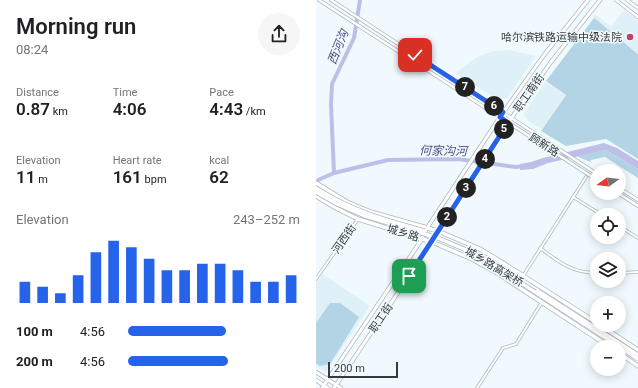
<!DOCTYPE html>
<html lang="en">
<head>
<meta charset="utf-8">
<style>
  body { margin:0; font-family:Roboto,"Noto Sans SC",sans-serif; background:#f6f6f6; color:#202124; height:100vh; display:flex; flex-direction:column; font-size:15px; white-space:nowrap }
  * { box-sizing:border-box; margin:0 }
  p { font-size:13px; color:#757577 }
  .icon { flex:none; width:22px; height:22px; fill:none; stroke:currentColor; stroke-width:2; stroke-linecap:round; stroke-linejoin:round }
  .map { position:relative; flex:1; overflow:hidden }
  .sheet { display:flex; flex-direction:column; background:#fff; width:316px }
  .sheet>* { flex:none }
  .needle { width:26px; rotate:256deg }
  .tools { position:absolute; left:274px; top:164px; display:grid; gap:8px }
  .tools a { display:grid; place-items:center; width:36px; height:36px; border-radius:50%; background:#fff; box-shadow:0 2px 10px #0003; font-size:20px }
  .scale { position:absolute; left:12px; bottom:10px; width:70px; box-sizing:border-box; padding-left:4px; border:2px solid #373a3c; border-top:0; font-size:11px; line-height:14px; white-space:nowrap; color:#373a3c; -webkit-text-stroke:3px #f0fafe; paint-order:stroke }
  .pin { position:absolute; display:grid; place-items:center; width:34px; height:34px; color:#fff; margin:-17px; border-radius:8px; box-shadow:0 2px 6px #0006 }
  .km { position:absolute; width:20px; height:20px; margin:-10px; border-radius:50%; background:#222; color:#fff; font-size:11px; line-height:20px; text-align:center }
  .round { display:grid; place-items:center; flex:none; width:42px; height:42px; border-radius:21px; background:#f6f6f6 }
  .summary { display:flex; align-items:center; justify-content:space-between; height:68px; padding:0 16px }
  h1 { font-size:22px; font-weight:600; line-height:30px }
  .figures { display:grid; grid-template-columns:repeat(3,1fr); gap:6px; height:68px; padding:4px 16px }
  .figures div { display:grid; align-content:center }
  .figures b { font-size:17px; font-weight:600 }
  .figures small { font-size:11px; font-weight:400 }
  .figures p { font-size:11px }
  .chart { height:112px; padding:8px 16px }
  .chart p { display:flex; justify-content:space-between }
  .chart svg { width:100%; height:72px; margin-top:4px; stroke:#2563eb; stroke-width:6 }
  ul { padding:0 16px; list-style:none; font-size:13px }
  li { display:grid; grid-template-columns:64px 48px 1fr; align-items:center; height:30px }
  li i { height:10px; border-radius:5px; background:#2563eb }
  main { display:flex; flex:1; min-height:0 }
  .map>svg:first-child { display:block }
  .built { fill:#dff0f9 }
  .green { fill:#b2d4e5 }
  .water { fill:#bebfe8 }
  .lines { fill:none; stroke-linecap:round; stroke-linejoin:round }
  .river { stroke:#bebfe8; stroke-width:4 }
  .street-casing { stroke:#afb8bc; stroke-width:3.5 }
  .secondary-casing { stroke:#afb8bc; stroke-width:4 }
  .primary-casing { stroke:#afb8bc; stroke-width:4.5 }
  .highway-casing { stroke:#afb8bc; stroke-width:5 }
  .street { stroke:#fff; stroke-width:2 }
  .secondary { stroke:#fff; stroke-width:2.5 }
  .primary { stroke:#fff; stroke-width:3 }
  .highway { stroke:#fff; stroke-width:3.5 }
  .highway-bridge-casing { stroke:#afb8bc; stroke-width:5; stroke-linecap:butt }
  .highway-bridge { stroke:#fff; stroke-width:3.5 }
  .route-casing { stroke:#fff; stroke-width:8 }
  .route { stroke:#2563eb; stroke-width:5 }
  .poi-dot { fill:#cb3d67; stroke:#f0fafe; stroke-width:1.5 }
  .labels { text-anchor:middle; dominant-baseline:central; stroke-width:3; stroke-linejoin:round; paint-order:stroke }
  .poi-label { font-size:11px; fill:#373a3c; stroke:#f0fafe; text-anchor:end }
  .street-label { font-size:11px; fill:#373a3c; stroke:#f0fafe }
  .water-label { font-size:12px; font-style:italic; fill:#504e84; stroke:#f0fafe }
</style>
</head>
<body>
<main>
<section class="sheet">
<div class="summary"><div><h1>Morning run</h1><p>08:24</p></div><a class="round"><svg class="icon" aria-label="share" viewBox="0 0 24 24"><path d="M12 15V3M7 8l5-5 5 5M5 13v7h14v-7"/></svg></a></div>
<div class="figures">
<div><p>Distance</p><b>0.87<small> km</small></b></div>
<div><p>Time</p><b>4:06</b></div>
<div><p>Pace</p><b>4:43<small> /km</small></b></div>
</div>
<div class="figures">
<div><p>Elevation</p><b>11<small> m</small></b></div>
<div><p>Heart rate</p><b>161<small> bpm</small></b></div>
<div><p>kcal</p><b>62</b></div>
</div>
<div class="chart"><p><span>Elevation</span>243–252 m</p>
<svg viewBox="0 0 160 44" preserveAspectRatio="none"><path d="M5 44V31M15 44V34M25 44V38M35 44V27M45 44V13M55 44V6M65 44V10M75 44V17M85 44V24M95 44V24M105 44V20M115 44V20M125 44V24M135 44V31M145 44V31M155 44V27"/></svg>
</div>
<ul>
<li><b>100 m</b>4:56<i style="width:57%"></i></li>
<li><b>200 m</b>4:56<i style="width:58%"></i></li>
</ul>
</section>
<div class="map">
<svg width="322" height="388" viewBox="0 0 322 388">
  <rect width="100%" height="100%" fill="#f0fafe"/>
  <!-- built -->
  <g class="built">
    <path d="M308 10 322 20V53L277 18 279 14 295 27Z"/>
    <path d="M192 50 220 56 191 98 181 99 140 74 145 69 161 57 177 51Z"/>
    <path d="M229 82 249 95 226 129 212 121 208 115 209 112Z"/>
    <path d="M6 274 54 306 10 372 0 366V284Z"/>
  </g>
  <!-- green -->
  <g class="green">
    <path d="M278 18 322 54V159L290 139 250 146 225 131 250 95 230 81Z"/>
    <path d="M290 150 322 169V178L289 157 275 160 274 162 260 156Z"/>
    <path d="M14 303H24L43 317 14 364 4 366 0 363V323Z"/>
  </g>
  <!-- water -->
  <path class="water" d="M288 143 301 148 322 161V169L290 150 232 163 217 169 204 170V164L215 162 227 158Z"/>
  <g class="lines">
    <!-- river -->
    <g class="river">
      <path d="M18 173 15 105 16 84 38 38 44 0"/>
      <path d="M0 183 2 180 18 173 72 160 142 159 200 167 208 166"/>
    </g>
    <defs>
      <g id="street">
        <path d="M257 197 286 215"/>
        <path d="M303 226 322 238"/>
        <path d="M224 248C243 262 256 273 281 273"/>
        <path d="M303 273 322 272"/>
        <path d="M207 276 270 177"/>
        <path d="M0 279 42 219"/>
        <path d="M161 388 187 348 200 344 226 302"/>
      </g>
      <g id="secondary">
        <path d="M3 0 281 180"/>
        <path d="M15 0 281 174"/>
        <path d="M300 0 322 17"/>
        <path d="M311 0 322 8"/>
        <path d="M303 188 322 200"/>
        <path d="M302 193 322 206"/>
      </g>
      <g id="primary">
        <path d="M0 372 25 388"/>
        <path d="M0 380 12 388"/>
        <path d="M6 388 106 239 111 228 184 117 228 55 272 0"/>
        <path d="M18 388 116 242 192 123 235 62 284 0"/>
      </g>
      <g id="highway">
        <path d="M0 183 31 202 55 212 122 231 164 249 187 263 281 323"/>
        <path d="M0 196 18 207 42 219 116 242 156 259 181 273 294 347"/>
        <path d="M284 325 322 350"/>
        <path d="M303 353 322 366"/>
      </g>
    </defs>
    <!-- street casing -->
    <use href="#street" class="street-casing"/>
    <!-- secondary casing -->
    <use href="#secondary" class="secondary-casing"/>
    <!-- primary casing -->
    <use href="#primary" class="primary-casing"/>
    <!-- highway casing -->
    <use href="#highway" class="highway-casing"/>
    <!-- street -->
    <use href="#street" class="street"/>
    <!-- secondary -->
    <use href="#secondary" class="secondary"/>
    <!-- primary -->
    <use href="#primary" class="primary"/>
    <!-- highway -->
    <use href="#highway" class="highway"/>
    <defs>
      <g id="highway-bridge">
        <path d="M0 188C36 211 69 220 109 231"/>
        <path d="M0 192 21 204 49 216 122 238 162 255 322 359"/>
        <path d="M222 291 322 355"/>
      </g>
    </defs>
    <!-- highway-bridge casing -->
    <use href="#highway-bridge" class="highway-bridge-casing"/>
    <!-- highway-bridge -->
    <use href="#highway-bridge" class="highway-bridge"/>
  </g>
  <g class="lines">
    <defs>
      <path id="route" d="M93 276 192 123 184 117 187 112 99 55"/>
    </defs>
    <!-- route casing -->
    <use href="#route" class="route-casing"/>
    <!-- route -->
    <use href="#route" class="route"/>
  </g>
  <!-- markers -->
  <circle class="poi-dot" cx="314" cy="37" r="4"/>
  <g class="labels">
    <!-- poi labels -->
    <g class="poi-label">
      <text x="306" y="37">哈尔滨铁路运输中级法院</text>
    </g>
    <!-- street labels -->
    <g class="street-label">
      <text transform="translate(213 93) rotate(-55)">职工南街</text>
      <text transform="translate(228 145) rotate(32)">顾新路</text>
      <text transform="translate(87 233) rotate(17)">城乡路</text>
      <text transform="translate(28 239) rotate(-55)">河西街</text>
      <text transform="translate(178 267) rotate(31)">城乡路高架桥</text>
      <text transform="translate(65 318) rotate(-56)">职工街</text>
    </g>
    <!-- water labels -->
    <g class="water-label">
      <text transform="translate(22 47) rotate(-68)">西河沟</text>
      <text transform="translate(127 151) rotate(1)">何家沟河</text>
    </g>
  </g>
</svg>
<div class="tools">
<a><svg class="needle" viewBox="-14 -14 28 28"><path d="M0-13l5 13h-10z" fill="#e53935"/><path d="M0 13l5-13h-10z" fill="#757577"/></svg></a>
<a><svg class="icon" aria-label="locate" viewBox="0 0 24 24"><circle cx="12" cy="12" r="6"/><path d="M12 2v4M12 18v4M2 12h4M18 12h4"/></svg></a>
<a><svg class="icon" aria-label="layers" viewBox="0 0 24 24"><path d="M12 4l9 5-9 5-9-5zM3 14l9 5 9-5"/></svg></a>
<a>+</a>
<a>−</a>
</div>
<div class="scale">200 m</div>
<div class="pin" style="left:93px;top:276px;background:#1e9e55"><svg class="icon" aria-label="arrive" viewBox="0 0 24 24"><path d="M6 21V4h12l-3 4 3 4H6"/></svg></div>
<div class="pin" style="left:99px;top:55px;background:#d93025"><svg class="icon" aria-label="check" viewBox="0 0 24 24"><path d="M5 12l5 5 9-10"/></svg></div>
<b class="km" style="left:131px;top:217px">2</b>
<b class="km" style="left:150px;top:188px">3</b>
<b class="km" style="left:169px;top:159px">4</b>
<b class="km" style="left:188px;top:129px">5</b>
<b class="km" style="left:178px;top:106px">6</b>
<b class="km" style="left:149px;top:87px">7</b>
</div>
</main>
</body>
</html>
